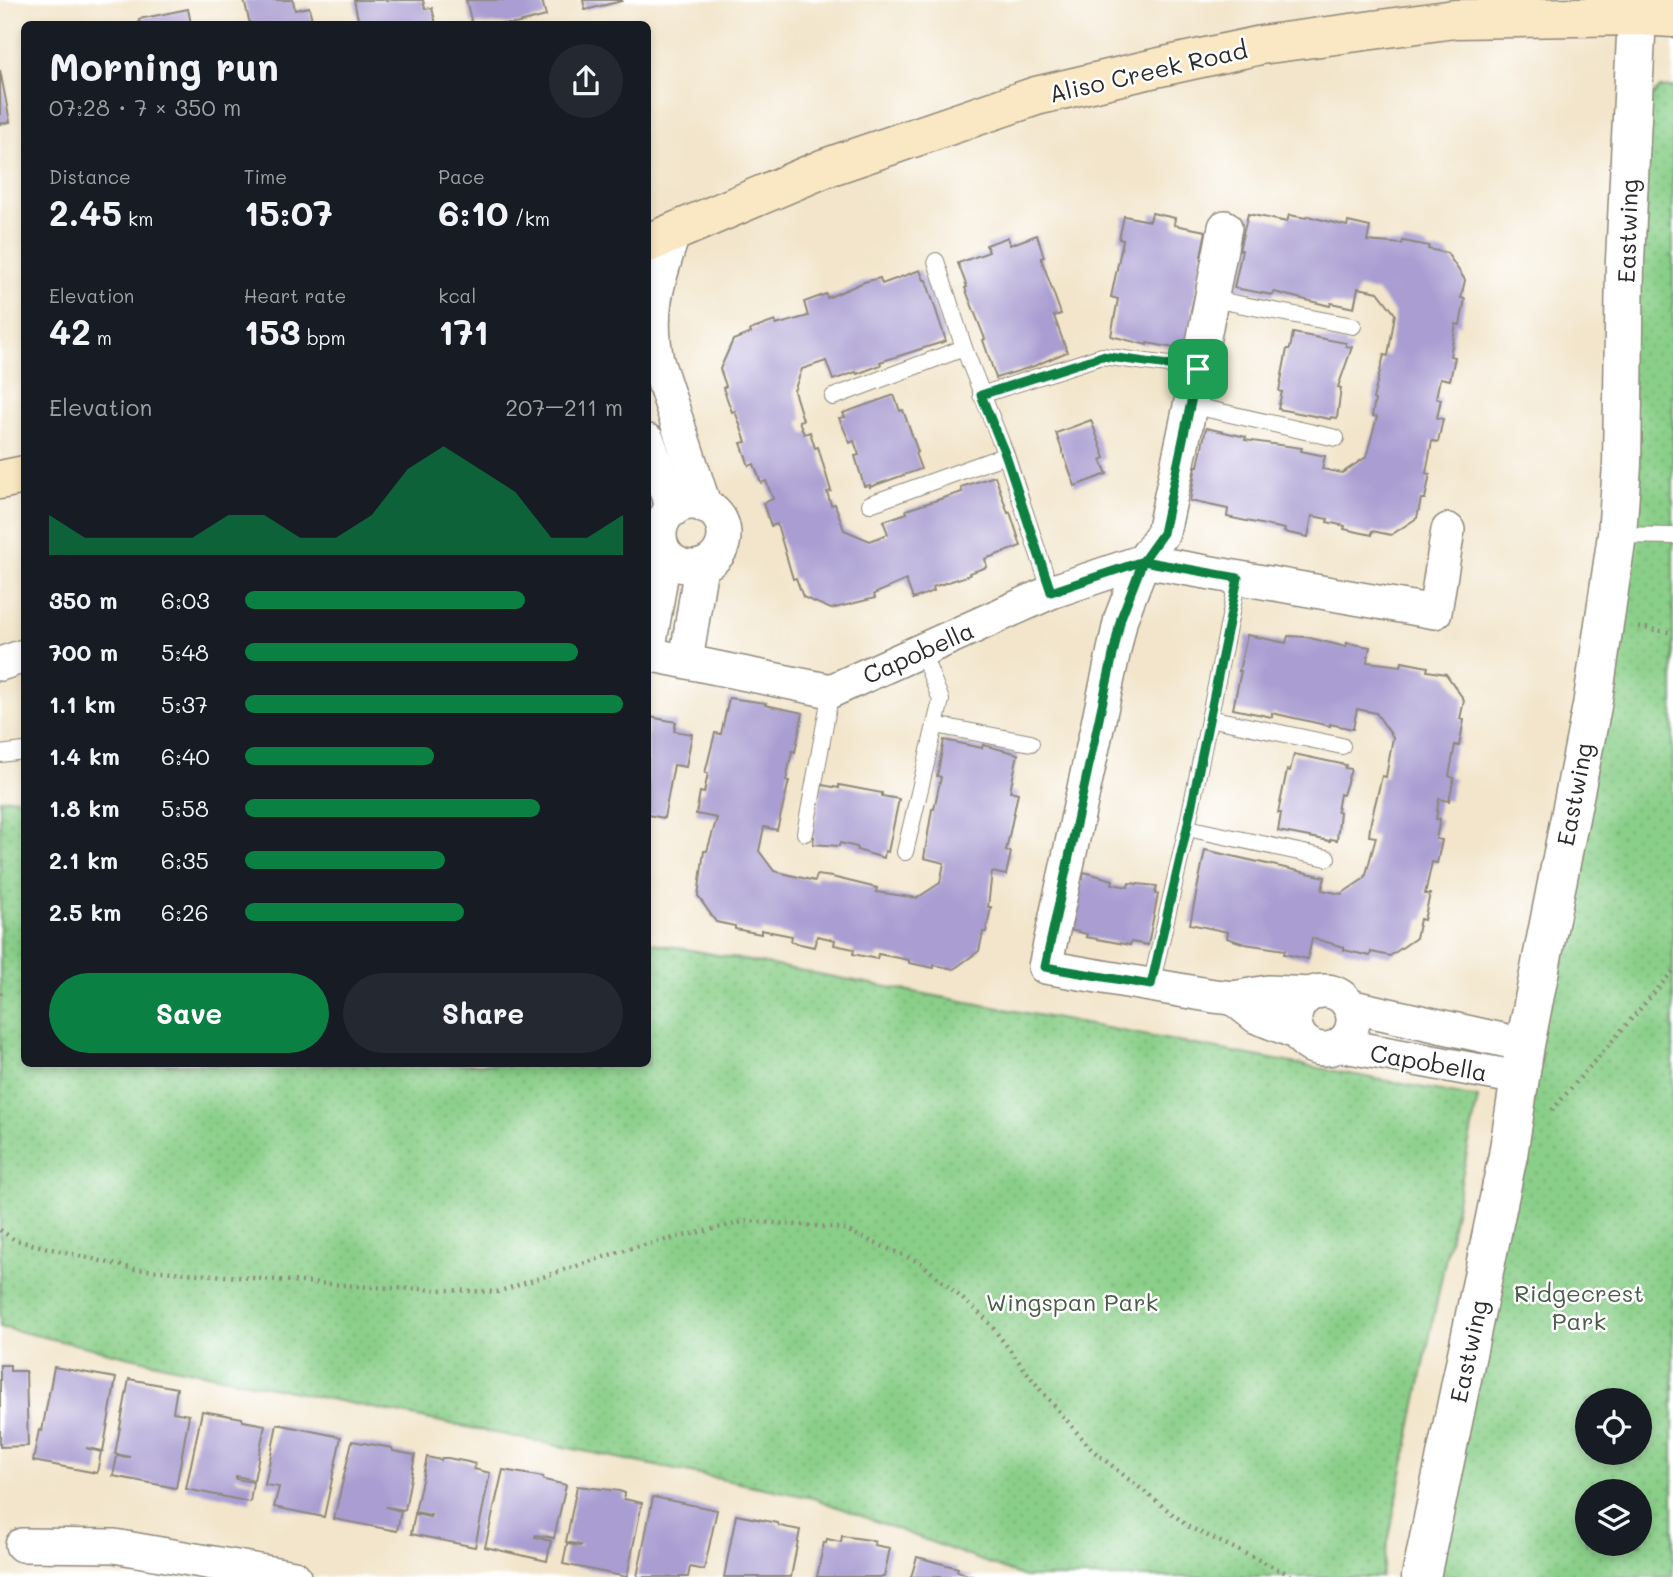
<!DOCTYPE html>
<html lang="en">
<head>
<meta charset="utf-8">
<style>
  body { margin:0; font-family:Mali,sans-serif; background:#242831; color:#f1f3f6; height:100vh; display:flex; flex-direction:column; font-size:26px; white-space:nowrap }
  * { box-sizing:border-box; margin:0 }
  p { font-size:23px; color:#9ea1a6 }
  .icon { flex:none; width:38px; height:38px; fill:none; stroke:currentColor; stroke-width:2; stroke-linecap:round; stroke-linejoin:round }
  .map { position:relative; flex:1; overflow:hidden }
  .side { position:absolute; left:21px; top:21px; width:630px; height:1046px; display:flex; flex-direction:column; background:#171b24; border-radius:10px; box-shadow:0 4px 10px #0003 }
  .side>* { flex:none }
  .fabs { position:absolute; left:1575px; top:1388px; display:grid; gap:14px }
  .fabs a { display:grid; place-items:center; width:77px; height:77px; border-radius:50%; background:#171b24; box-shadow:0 4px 10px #0003; font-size:35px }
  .pin { position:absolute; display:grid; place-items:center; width:60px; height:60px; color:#fff; margin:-30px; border-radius:14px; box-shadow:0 4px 10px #0006 }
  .round { display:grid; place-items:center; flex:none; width:74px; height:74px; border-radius:37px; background:#242831 }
  .head { display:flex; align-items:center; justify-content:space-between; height:119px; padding:0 28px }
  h1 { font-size:38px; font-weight:800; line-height:52px }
  .metrics { display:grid; grid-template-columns:repeat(3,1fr); gap:10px; height:119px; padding:7px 28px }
  .metrics div { display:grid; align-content:center }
  .metrics b { font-size:35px; font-weight:800 }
  .metrics small { font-size:19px; font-weight:400 }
  .metrics p { font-size:19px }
  .chart { height:196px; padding:14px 28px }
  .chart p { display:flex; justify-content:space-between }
  .chart svg { width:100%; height:126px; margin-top:7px; fill:#0b8043; opacity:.7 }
  .button { display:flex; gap:14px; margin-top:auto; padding:14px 28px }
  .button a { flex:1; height:80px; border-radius:42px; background:#0b8043; color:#fff; font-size:28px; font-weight:800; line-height:80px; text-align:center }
  .button a+a { background:#242831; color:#f1f3f6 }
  ul { padding:0 28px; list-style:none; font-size:23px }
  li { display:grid; grid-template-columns:112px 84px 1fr; align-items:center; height:52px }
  li i { height:18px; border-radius:9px; background:#0b8043 }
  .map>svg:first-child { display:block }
  .park { fill:url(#park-dots); stroke:#5a7d5a; stroke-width:2; fill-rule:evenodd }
  .building { fill:#a99dd1 }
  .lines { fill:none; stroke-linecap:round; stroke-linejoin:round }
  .service-casing { stroke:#8e887b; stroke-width:18 }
  .minor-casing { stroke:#8e887b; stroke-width:36 }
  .tertiary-casing { stroke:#8e887b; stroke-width:41 }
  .secondary-casing { stroke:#8e887b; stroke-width:41 }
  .path { stroke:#8e887b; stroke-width:4.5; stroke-dasharray:2 5; stroke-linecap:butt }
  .service { stroke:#fff; stroke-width:16 }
  .minor { stroke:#fff; stroke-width:33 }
  .tertiary { stroke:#fff; stroke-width:38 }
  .secondary { stroke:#fae7c3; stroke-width:38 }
  .route-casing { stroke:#fff; stroke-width:14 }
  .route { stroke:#0b8043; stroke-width:9 }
  .labels { text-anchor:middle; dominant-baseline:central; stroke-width:5; stroke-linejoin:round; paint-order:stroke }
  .street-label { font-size:24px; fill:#2b2b2b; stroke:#fff }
  .park-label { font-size:24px; fill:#485c47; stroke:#fff }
</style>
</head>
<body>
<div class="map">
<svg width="1673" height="1577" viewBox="0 0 1673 1577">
  <defs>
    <pattern id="park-dots" width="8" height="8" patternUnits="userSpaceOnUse" patternTransform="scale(1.75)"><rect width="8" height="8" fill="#8acf89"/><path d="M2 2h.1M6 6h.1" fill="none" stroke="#77b276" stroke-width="1.8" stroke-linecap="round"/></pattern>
  </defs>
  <rect width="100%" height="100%" fill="#fff"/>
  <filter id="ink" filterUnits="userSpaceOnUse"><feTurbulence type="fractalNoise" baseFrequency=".0143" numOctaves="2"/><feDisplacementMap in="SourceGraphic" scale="14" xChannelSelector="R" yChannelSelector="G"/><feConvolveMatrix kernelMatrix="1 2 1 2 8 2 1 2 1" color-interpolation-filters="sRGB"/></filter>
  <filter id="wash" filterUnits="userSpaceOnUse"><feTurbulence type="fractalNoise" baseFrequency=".00686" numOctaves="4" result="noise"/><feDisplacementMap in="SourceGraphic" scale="28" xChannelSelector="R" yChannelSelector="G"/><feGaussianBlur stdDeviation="1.57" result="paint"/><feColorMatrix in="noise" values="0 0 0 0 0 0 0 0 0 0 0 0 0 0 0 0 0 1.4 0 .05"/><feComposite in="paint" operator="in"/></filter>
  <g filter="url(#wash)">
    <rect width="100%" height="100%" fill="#f2e5cb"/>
    <!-- park -->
    <g class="park">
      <path d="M1673 87V1577H1432L1597 712 1629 121 1660 88ZM1587 1400H1640V1452H1587ZM1587 1491H1640V1544H1587Z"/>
      <path d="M24 798V1064H648V942L1478 1098 1381 1577H1025L813 1498 178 1368 0 1327V799Z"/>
    </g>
    <g id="blocks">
      <!-- building -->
      <g class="building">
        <path d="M244 0H293L295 10 309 7 313 24H250Z"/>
        <path d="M354 0H423L425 9 432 8 436 24H359Z"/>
        <path d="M466 0H542L546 16 515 24H472Z"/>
        <path d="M583 0H622V1L585 10Z"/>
        <path d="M188 9 191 24H140L139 19Z"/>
        <path d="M0 70 10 122 0 124Z"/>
        <path d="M1152 213 1175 218 1174 225 1206 231 1201 256H1204L1191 311H1194L1186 350 1147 343V345L1111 336 1118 299 1111 297 1123 240 1119 239 1124 216 1150 221Z"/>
        <path d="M1248 214 1287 222 1289 215 1306 218 1307 216 1347 226 1348 222 1370 227 1367 241 1402 244 1403 241 1429 246 1428 249 1447 253 1465 280 1461 298 1465 299 1460 325 1456 324 1450 356 1455 357 1450 380 1440 378 1436 398 1441 399 1437 418 1443 419 1438 442 1432 441 1426 473 1430 474 1425 499H1421L1417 518 1391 535 1372 531V535L1344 529 1345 526 1327 522 1328 519 1312 516 1308 537 1284 532 1285 529 1227 517 1228 509 1190 501 1196 466H1198L1206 428 1246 437 1245 440 1302 448 1301 451 1325 456 1322 469 1342 473 1366 457 1377 417 1372 416 1375 400 1373 399 1384 355 1388 356 1395 314 1378 292 1358 288 1354 308 1331 303 1330 306 1274 292 1273 295 1234 288 1242 250H1239Z"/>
        <path d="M1037 235 1044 257 1041 258 1061 314 1054 316 1067 352 1034 366 996 378 983 340 985 339 965 288 967 287 958 263 989 252 986 245 1008 237 1010 245Z"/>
        <path d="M920 270 924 280H926L946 341 880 362 881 365 857 374 856 372 833 380 826 361 802 369 794 391 803 420 799 421 804 434 810 432 815 448 818 447 831 491 827 492 831 505 835 504 844 530 870 541 888 534 883 521 907 513 906 510 962 492 961 487 995 476 1008 513 1010 512 1021 546 985 559 987 567 969 573 970 575 933 587 934 591 913 599 906 580 874 594 875 598 831 609 803 597 796 578 793 579 777 524 771 526 763 503 773 499 766 481 761 483 754 464 749 466 741 443 746 442 735 411 732 412 723 388 726 386 720 369 733 340 751 333 750 330 775 321 776 325 808 316 804 302 826 294 827 298 864 282 880 278 882 284Z"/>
        <path d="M1293 333 1346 343V346L1352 347 1338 387 1341 388 1337 418 1331 417 1330 419 1278 409 1282 392 1279 391 1287 349H1290Z"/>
        <path d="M894 395 900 411 903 410 918 452 915 453 921 469 870 487V485L864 486 855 456 859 455 854 441 850 443 839 418 845 417 843 413Z"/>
        <path d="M1091 420 1105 458 1101 460 1107 474 1075 486 1056 433Z"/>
        <path d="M1247 635 1286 643 1288 636 1306 637 1346 647 1347 643 1370 647 1367 662 1401 666 1402 662 1428 667 1427 671 1446 674 1464 700 1460 719 1464 720 1459 746 1455 745 1449 776 1454 778 1449 801 1439 799 1436 819H1440L1436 839 1442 840 1437 863 1432 862 1425 894H1430L1424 920 1420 919 1416 938 1390 956 1371 952 1370 956 1344 950V947L1312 938 1308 959 1284 954 1285 950 1245 944 1227 938 1228 932 1190 924 1205 850 1325 877 1322 890 1341 894 1365 878 1376 837 1369 836 1371 821 1382 776 1386 777 1393 737 1376 713 1357 709 1353 729 1330 724V726L1272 713V717L1233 709 1241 671H1239Z"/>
        <path d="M729 698 766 703 765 705 803 713 795 752 792 751 786 781H789L777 830 764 827 759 851 774 871 815 881 817 875 832 877 877 888 876 892 917 898 940 883 944 863 924 858 932 809H934L941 777 937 776 944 740 982 748 983 745 1018 754 1010 791 1018 793 1006 851 1011 852 1006 875 992 872 988 907H991L986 932H983L979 951 954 969 934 965V968L909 963V960L878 954 877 959 853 954 854 949 834 945 835 940 817 936 814 947 791 942 792 936 761 930V934L735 929V926L716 922 698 896 704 851H707L717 818 696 814 700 792 704 793 708 773H705L715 733 721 734Z"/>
        <path d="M650 717 676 722 674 731 692 734 686 767 674 765 664 818 648 815V726Z"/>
        <path d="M1294 754 1346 765 1345 768 1351 769 1343 795 1340 794 1337 811 1340 812 1337 840 1331 839 1330 841 1278 831 1281 813H1278L1287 770 1290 771Z"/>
        <path d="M822 785 839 788V785L882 793V796L899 799 888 852 885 851 884 858 857 850V847L840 843 839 846 813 844 814 837H812Z"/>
        <path d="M1084 872 1113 880 1112 884 1128 887 1129 883 1157 886 1155 894H1158L1148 945 1131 942 1130 945 1086 937 1087 934 1070 930 1081 878 1083 879Z"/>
        <path d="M0 1365H10V1371H26L28 1446 0 1447Z"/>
        <path d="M54 1367 116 1378 103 1451 86 1448 101 1452 97 1473 33 1461 39 1430 42 1431Z"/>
        <path d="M129 1379 177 1388 173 1412 189 1415 176 1488 113 1476 117 1456 130 1457 115 1454Z"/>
        <path d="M202 1411 242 1418 243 1421 265 1425 254 1480 236 1476V1479L253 1482 250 1502 186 1489Z"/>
        <path d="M277 1424 341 1437 324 1517 274 1507 279 1487 265 1485Z"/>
        <path d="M352 1441 392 1448 393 1451 415 1455 405 1510 386 1507 401 1511 397 1531 334 1519Z"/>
        <path d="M427 1457 441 1460 442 1458H448L468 1462 475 1464 474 1469 490 1473 475 1547 411 1534 415 1514 430 1517 431 1515 415 1512Z"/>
        <path d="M503 1470 543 1477 544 1480 566 1485 554 1538 536 1535 535 1537 551 1541 547 1561 485 1547Z"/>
        <path d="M577 1486 619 1491 625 1493 624 1499 642 1503 627 1577 563 1564 567 1544 580 1546 581 1545 566 1542Z"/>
        <path d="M653 1497 717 1510 704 1570 690 1567 688 1577H637Z"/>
        <path d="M736 1515 778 1523 779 1526 800 1530 791 1577H724Z"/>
        <path d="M842 1536 870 1540 875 1542 874 1545 890 1548 884 1577H817L824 1542 826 1543 827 1539 841 1542Z"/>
        <path d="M917 1557 958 1568 957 1571 974 1577H911Z"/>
      </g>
    </g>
  </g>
  <g filter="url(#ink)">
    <use href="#blocks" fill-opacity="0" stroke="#8e887b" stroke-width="2"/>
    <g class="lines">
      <defs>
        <g id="service">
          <path d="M936 261 964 348 1006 455 1051 592"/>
          <path d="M1212 299 1353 326"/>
          <path d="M981 395 1102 356 1198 369"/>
          <path d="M833 397 964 348"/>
          <path d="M1190 405 1336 438"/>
          <path d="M870 504 1006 455"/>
          <path d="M1617 535 1673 536"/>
          <path d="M1209 718 1342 746"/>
          <path d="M935 725 1031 743"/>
          <path d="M0 754 24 751"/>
          <path d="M1187 828 1327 858"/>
          <path d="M805 833 831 691"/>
          <path d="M905 852 941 700 921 650"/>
          <path d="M1151 985 1187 828 1238 578"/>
        </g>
        <g id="minor">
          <path d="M1225 227 1198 369 1163 533 1143 561 1121 618 1045 967 1214 996 1233 998 1268 992 1312 994"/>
          <path d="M674 232C658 281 647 309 657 361L705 507"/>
          <path d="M648 441 673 510"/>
          <circle cx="692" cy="535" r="32"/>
          <path d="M648 654 831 691 1051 592 1143 561 1435 612 1448 530"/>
          <path d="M648 654 665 553"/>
          <path d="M686 661 701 566"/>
          <path d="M0 664 24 656"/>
          <circle cx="1324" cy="1020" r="29"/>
          <path d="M1233 998 1257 1017 1298 1033"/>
          <path d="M1349 1006 1525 1045"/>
          <path d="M1339 1045 1519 1078"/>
          <path d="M22 1545 114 1546 294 1577"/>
        </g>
        <path id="tertiary" d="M1421 1577 1508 1155 1525 1045 1592 706 1617 535 1622 465 1625 260 1637 16"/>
        <g id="secondary">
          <path d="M648 243 825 168 1036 96 1151 69 1261 45 1455 19 1637 16 1673 18"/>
          <path d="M0 480 24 475"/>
        </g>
      </defs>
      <!-- service casing -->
      <use href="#service" class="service-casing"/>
      <!-- minor casing -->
      <use href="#minor" class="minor-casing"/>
      <!-- tertiary casing -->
      <use href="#tertiary" class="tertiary-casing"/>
      <!-- secondary casing -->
      <use href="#secondary" class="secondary-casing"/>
      <!-- path -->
      <g class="path">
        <path d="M1639 627 1673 633"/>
        <path d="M0 993 2 999"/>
        <path d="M1552 1110 1673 971"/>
        <path d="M0 1230 15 1240 134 1269 369 1287 497 1292 631 1248 748 1221 841 1228 921 1263 986 1319 1040 1389 1092 1450 1189 1527 1295 1577"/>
      </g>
      <!-- service -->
      <use href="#service" class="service"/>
      <!-- minor -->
      <use href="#minor" class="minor"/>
      <!-- tertiary -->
      <use href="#tertiary" class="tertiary"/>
      <!-- secondary -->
      <use href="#secondary" class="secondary"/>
    </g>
  </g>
  <g class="lines" filter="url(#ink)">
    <defs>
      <path id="route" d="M1198 369 1102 356 981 395 1006 456 1051 592 1143 561 1238 578 1187 828 1151 985 1045 967 1121 618 1143 561 1163 533 1198 369"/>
    </defs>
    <!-- route casing -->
    <use href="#route" class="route-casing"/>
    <!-- route -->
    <use href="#route" class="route"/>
  </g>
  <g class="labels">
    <!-- street labels -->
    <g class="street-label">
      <text transform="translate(1148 71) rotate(-13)">Aliso Creek Road</text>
      <text transform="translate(1627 231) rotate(-88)">Eastwing</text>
      <text transform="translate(918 652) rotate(-24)">Capobella</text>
      <text transform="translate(1574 794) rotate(-79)">Eastwing</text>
      <text transform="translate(1429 1062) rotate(10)">Capobella</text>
      <text transform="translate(1468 1351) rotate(-78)">Eastwing</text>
    </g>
    <!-- park labels -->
    <g class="park-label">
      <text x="1579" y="1292">Ridgecrest<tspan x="1579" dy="28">Park</tspan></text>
      <text x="1072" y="1301">Wingspan Park</text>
    </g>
  </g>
</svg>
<div class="fabs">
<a><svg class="icon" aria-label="locate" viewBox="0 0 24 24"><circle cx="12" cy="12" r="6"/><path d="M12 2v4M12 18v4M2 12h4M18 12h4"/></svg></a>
<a><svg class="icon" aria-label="layers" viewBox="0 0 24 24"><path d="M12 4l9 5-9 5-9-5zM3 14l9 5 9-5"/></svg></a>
</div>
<div class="pin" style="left:1198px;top:369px;background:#1e9e55"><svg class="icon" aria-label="arrive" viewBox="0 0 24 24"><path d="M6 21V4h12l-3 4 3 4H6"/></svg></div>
<section class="side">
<div class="head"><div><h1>Morning run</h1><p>07:28 · 7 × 350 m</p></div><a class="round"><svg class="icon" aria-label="share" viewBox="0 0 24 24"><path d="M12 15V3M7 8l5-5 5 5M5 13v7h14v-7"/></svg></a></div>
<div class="metrics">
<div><p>Distance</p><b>2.45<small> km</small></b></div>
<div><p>Time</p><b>15:07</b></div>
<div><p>Pace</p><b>6:10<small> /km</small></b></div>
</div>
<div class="metrics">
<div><p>Elevation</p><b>42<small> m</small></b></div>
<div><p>Heart rate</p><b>153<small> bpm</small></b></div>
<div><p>kcal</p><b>171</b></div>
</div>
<div class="chart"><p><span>Elevation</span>207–211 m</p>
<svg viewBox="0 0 160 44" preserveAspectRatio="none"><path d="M0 44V30L10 38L20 38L30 38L40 38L50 30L60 30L70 38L80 38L90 30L100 14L110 6L120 14L130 22L140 38L150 38L160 30V44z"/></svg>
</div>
<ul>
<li><b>350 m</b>6:03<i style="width:74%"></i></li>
<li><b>700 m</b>5:48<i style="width:88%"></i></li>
<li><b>1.1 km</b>5:37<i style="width:100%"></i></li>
<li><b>1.4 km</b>6:40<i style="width:50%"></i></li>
<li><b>1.8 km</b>5:58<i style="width:78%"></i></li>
<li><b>2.1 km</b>6:35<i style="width:53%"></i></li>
<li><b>2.5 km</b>6:26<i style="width:58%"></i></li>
</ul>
<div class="button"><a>Save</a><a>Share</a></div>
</section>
</div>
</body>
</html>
